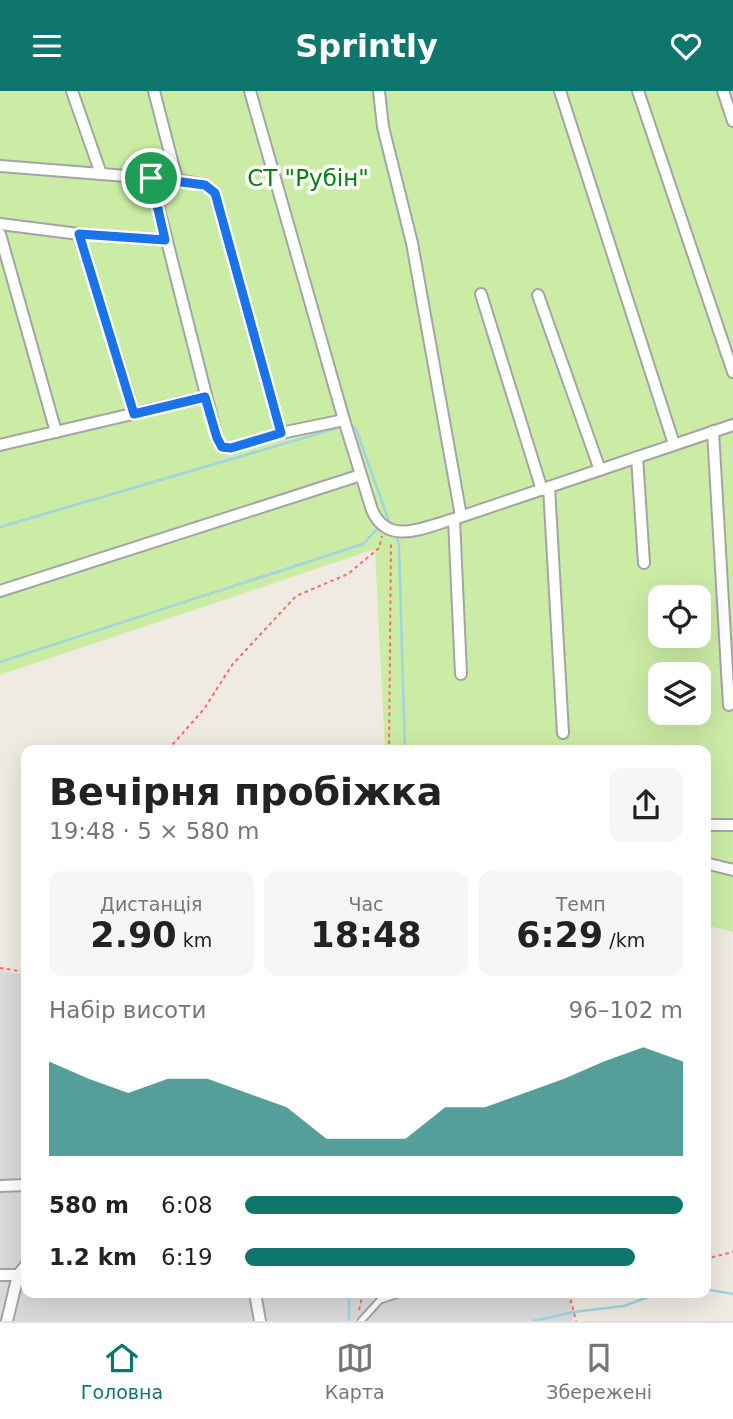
<!DOCTYPE html>
<html lang="uk">
<head>
<meta charset="utf-8">
<style>
  body { margin:0; font-family:"DejaVu Sans",sans-serif; background:#f6f6f6; color:#222; height:100vh; display:flex; flex-direction:column; font-size:26px; white-space:nowrap }
  * { box-sizing:border-box; margin:0 }
  p { font-size:23px; color:#767676 }
  .icon { flex:none; width:38px; height:38px; fill:none; stroke:currentColor; stroke-width:2; stroke-linecap:round; stroke-linejoin:round }
  .map { position:relative; flex:1; overflow:hidden }
  .sheet { position:absolute; left:21px; top:654px; width:690px; height:553px; display:flex; flex-direction:column; background:#fff; border-radius:14px; box-shadow:0 7px 28px #0002 }
  .sheet>* { flex:none }
  .fabs { position:absolute; left:648px; top:494px; display:grid; gap:14px }
  .fabs a { display:grid; place-items:center; width:63px; height:63px; border-radius:14px; background:#fff; box-shadow:0 7px 28px #0002; font-size:35px }
  .pin { position:absolute; display:grid; place-items:center; width:60px; height:60px; color:#fff; margin:-30px; border:4px solid #fff; border-radius:50%; box-shadow:0 2px 7px #0007 }
  .round { display:grid; place-items:center; flex:none; width:74px; height:74px; border-radius:14px; background:#f6f6f6 }
  .headline { display:flex; align-items:center; justify-content:space-between; height:119px; padding:0 28px }
  h1 { font-size:38px; font-weight:600; line-height:52px }
  .stats { display:grid; grid-template-columns:repeat(3,1fr); gap:10px; height:119px; padding:7px 28px }
  .stats div { display:grid; align-content:center; border-radius:14px; background:#f6f6f6; text-align:center }
  .stats b { font-size:35px; font-weight:600 }
  .stats small { font-size:19px; font-weight:400 }
  .stats p { font-size:19px }
  .chart { height:196px; padding:14px 28px }
  .chart p { display:flex; justify-content:space-between }
  .chart svg { width:100%; height:126px; margin-top:7px; fill:#0f766e; opacity:.7 }
  ul { padding:0 28px; list-style:none; font-size:23px }
  li { display:grid; grid-template-columns:112px 84px 1fr; align-items:center; height:52px }
  li i { height:18px; border-radius:9px; background:#0f766e }
  header { display:flex; justify-content:space-between; align-items:center; height:91px; padding:0 28px; background:#0f766e; color:#fff; font-size:32px; font-weight:600 }
  .menu { display:flex; justify-content:space-around; align-items:center; height:98px; border-top:2px solid #e0e0e0; background:#fff; font-size:19px; color:#767676 }
  .menu a { display:grid; justify-items:center; gap:4px }
  .menu .selected { color:#0f766e }
  .map>svg:first-child { display:block }
  .residential { fill:#dbdada }
  .garden { fill:#cbeca5; fill-rule:evenodd }
  .lines { fill:none; stroke-linecap:round; stroke-linejoin:round }
  .stream { stroke:#a0d4df; stroke-width:2.5 }
  .service-casing { stroke:#a4a4a4; stroke-width:9 }
  .minor-casing { stroke:#a4a4a4; stroke-width:14 }
  .path { stroke:#ff6b63; stroke-width:2; stroke-dasharray:3.5 3.5; stroke-linecap:butt }
  .service { stroke:#fff; stroke-width:5 }
  .minor { stroke:#fff; stroke-width:10 }
  .route-casing { stroke:#fff; stroke-width:14 }
  .route { stroke:#1a73e8; stroke-width:9 }
  .labels { text-anchor:middle; dominant-baseline:central; stroke-width:7; stroke-linejoin:round; paint-order:stroke }
  .park-label { font-size:23px; fill:#06800a; stroke:#fff }
</style>
</head>
<body>
<header><svg class="icon" aria-label="menu" viewBox="0 0 24 24"><path d="M4 6h16M4 12h16M4 18h16"/></svg>Sprintly<svg class="icon" aria-label="heart" viewBox="0 0 24 24"><path d="M12 20l-8-8c-3-5 5-10 8-4 3-6 11-1 8 4z"/></svg></header>
<div class="map">
<svg width="733" height="1230" viewBox="0 0 733 1230">
  <rect width="100%" height="100%" fill="#efeae2"/>
  <!-- residential -->
  <path class="residential" d="M0 880 26 884V1202H570L573 1230H0Z"/>
  <!-- garden -->
  <path class="garden" d="M0 0H733V841L705 834V660H385L375 458 0 584ZM660 506H698V544H660ZM660 583H698V621H660Z"/>
  <g class="lines">
    <!-- stream -->
    <g class="stream">
      <path d="M351 334 356 338 390 433"/>
      <path d="M0 436 341 336"/>
      <path d="M397 448 399 455 405 660"/>
      <path d="M0 571 363 453 376 439"/>
      <path d="M705 1198 733 1203"/>
      <path d="M349 1202V1230"/>
      <path d="M533 1230 574 1221 624 1215 648 1206 676 1202"/>
    </g>
    <defs>
      <path id="service" d="M361 1230 380 1209 402 1202"/>
      <g id="minor">
        <path d="M72 0 101 83"/>
        <path d="M154 0 177 89"/>
        <path d="M250 0 344 329"/>
        <path d="M379 0 383 36 412 152 461 425"/>
        <path d="M560 0 674 353"/>
        <path d="M638 0 733 281"/>
        <path d="M723 0 733 30"/>
        <path d="M0 75 177 89 205 94 215 102 281 342 344 329 372 419C388 456 424 436 454 428L733 334"/>
        <path d="M151 87 217 347 222 356 231 357 281 342"/>
        <path d="M0 133 79 143 165 149"/>
        <path d="M0 143 56 341"/>
        <path d="M79 143 134 322"/>
        <path d="M481 203 542 399"/>
        <path d="M538 204 600 379"/>
        <path d="M713 340 729 614"/>
        <path d="M0 354 205 306"/>
        <path d="M637 366 644 472"/>
        <path d="M549 396 563 642"/>
        <path d="M454 428 461 583"/>
        <path d="M0 500 361 384"/>
        <path d="M705 734H733"/>
        <path d="M705 772 733 779"/>
        <path d="M0 1095 26 1094"/>
        <path d="M0 1184H18"/>
        <path d="M255 1202 260 1230"/>
        <path d="M7 1230 18 1184 26 1174"/>
      </g>
    </defs>
    <!-- service casing -->
    <use href="#service" class="service-casing"/>
    <!-- minor casing -->
    <use href="#minor" class="minor-casing"/>
    <!-- path -->
    <g class="path">
      <path d="M170 660 173 653 204 618 232 574 296 505 348 483 379 457 382 445"/>
      <path d="M389 660 391 451"/>
      <path d="M0 877 26 881"/>
      <path d="M705 1168 733 1161"/>
      <path d="M569 1202 576 1230"/>
      <path d="M359 1219 363 1202"/>
    </g>
    <!-- service -->
    <use href="#service" class="service"/>
    <!-- minor -->
    <use href="#minor" class="minor"/>
  </g>
  <g class="lines">
    <defs>
      <path id="route" d="M151 87 205 94 215 102 281 342 231 357 222 356 217 347 205 306 134 323 79 143 165 149Z"/>
    </defs>
    <!-- route casing -->
    <use href="#route" class="route-casing"/>
    <!-- route -->
    <use href="#route" class="route"/>
  </g>
  <g class="labels">
    <!-- park labels -->
    <g class="park-label">
      <text x="308" y="87">СТ "Рубін"</text>
    </g>
  </g>
</svg>
<div class="fabs">
<a><svg class="icon" aria-label="locate" viewBox="0 0 24 24"><circle cx="12" cy="12" r="6"/><path d="M12 2v4M12 18v4M2 12h4M18 12h4"/></svg></a>
<a><svg class="icon" aria-label="layers" viewBox="0 0 24 24"><path d="M12 4l9 5-9 5-9-5zM3 14l9 5 9-5"/></svg></a>
</div>
<div class="pin" style="left:151px;top:87px;background:#1e9e55"><svg class="icon" aria-label="arrive" viewBox="0 0 24 24"><path d="M6 21V4h12l-3 4 3 4H6"/></svg></div>
<section class="sheet">
<div class="headline"><div><h1>Вечірня пробіжка</h1><p>19:48 · 5 × 580 m</p></div><a class="round"><svg class="icon" aria-label="share" viewBox="0 0 24 24"><path d="M12 15V3M7 8l5-5 5 5M5 13v7h14v-7"/></svg></a></div>
<div class="stats">
<div><p>Дистанція</p><b>2.90<small> km</small></b></div>
<div><p>Час</p><b>18:48</b></div>
<div><p>Темп</p><b>6:29<small> /km</small></b></div>
</div>
<div class="chart"><p><span>Набір висоти</span>96–102 m</p>
<svg viewBox="0 0 160 44" preserveAspectRatio="none"><path d="M0 44V11L10 17L20 22L30 17L40 17L50 22L60 27L70 38L80 38L90 38L100 27L110 27L120 22L130 17L140 11L150 6L160 11V44z"/></svg>
</div>
<ul>
<li><b>580 m</b>6:08<i style="width:100%"></i></li>
<li><b>1.2 km</b>6:19<i style="width:89%"></i></li>
</ul>
</section>
</div>
<nav class="menu">
<a class="selected"><svg class="icon" aria-label="home" viewBox="0 0 24 24"><path d="M3 11l9-7 9 7M6 9v11h12V9"/></svg>Головна</a>
<a><svg class="icon" aria-label="map" viewBox="0 0 24 24"><path d="M3 6l6-2 6 2 6-2v14l-6 2-6-2-6 2zM9 4v14M15 6v14"/></svg>Карта</a>
<a><svg class="icon" aria-label="saved" viewBox="0 0 24 24"><path d="M7 4h10v16l-5-4-5 4z"/></svg>Збережені</a>
</nav>
</body>
</html>
